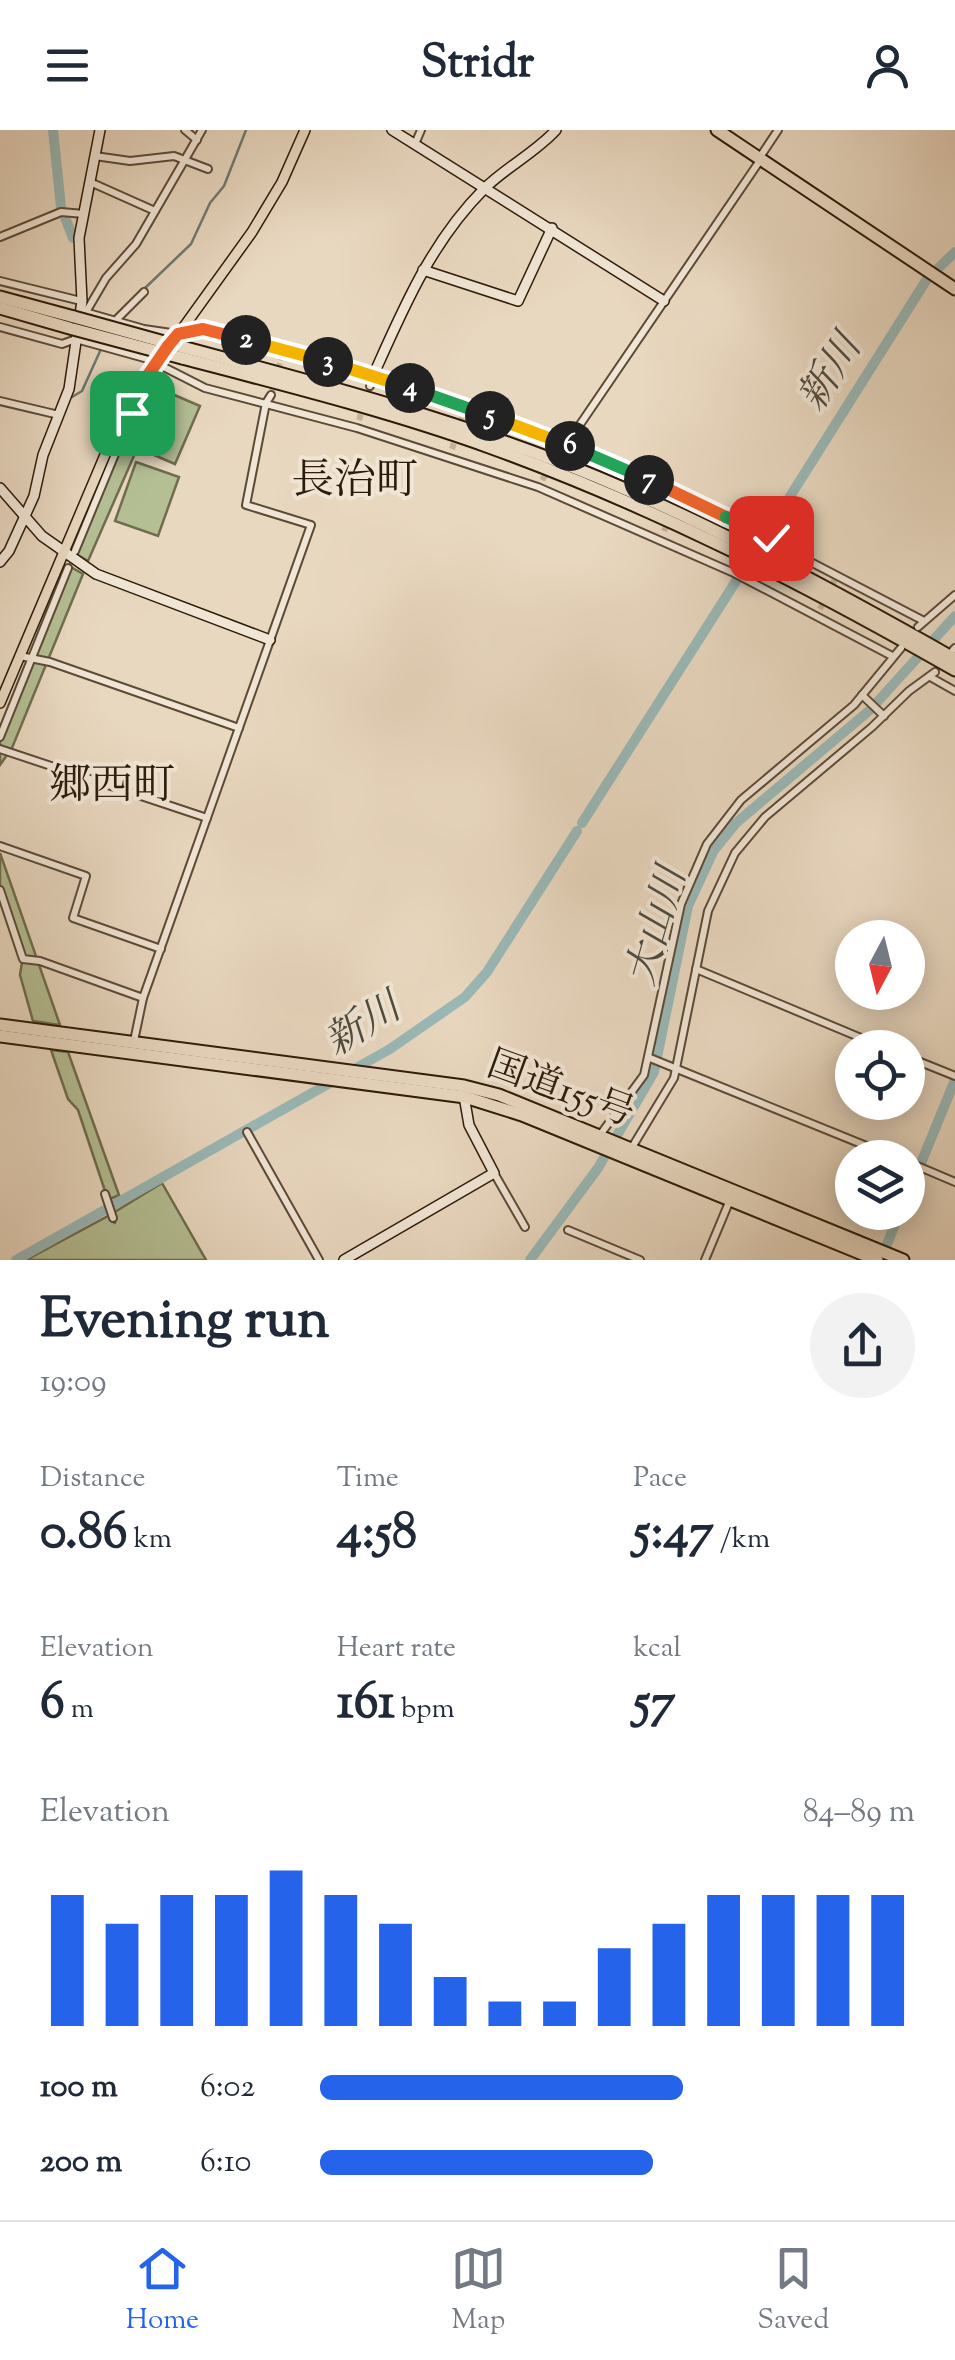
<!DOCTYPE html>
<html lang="en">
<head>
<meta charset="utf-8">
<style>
  body { margin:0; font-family:"Sorts Mill Goudy","Noto Serif JP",serif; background:#f2f2f3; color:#1f2937; height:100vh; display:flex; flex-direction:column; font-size:38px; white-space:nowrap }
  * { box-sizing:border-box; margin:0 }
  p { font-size:32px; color:#747a83 }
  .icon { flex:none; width:55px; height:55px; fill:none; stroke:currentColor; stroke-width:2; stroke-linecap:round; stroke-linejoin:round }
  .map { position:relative; height:1130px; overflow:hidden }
  .panel { display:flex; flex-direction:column; background:#fff; flex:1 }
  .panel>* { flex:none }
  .needle { width:65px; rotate:187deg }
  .tools { position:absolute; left:835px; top:790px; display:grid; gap:20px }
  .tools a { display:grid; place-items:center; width:90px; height:90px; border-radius:50%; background:#fff; box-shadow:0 5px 25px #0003; font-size:50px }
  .pin { position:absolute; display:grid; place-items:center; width:85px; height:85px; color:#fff; margin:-42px; border-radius:20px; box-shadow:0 5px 15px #0006 }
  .km { position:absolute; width:50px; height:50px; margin:-25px; border-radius:50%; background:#222; color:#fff; font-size:28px; line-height:50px; text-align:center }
  .round { display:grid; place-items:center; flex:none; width:105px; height:105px; border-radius:52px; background:#f2f2f3 }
  .headline { display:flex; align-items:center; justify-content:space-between; height:170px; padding:0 40px }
  h1 { font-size:55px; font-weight:700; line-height:75px }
  .stats { display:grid; grid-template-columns:repeat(3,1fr); gap:15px; height:170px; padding:10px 40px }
  .stats div { display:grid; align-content:center }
  .stats b { font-size:50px; font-weight:700 }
  .stats small { font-size:28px; font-weight:400 }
  .stats p { font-size:28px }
  .chart { height:280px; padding:20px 40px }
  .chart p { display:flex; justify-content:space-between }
  .chart svg { width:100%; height:180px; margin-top:10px; stroke:#2563eb; stroke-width:6 }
  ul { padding:0 40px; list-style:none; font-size:32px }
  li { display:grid; grid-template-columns:160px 120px 1fr; align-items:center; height:75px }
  li i { height:25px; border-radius:12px; background:#2563eb }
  header { display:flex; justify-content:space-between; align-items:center; height:130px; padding:0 40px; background:#fff; font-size:45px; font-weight:700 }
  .tab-bar { display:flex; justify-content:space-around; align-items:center; height:140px; border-top:2px solid #e0e1e3; background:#fff; font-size:28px; color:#747a83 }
  .tab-bar a { display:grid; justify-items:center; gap:5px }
  .tab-bar .active { color:#2563eb }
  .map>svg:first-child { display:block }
  .green { fill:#b4bf94; stroke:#706d4e; stroke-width:2.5 }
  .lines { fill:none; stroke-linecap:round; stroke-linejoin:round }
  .stream { stroke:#6e7a72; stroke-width:2.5 }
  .river { stroke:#99b9b8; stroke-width:10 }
  .street-tunnel { stroke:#c3b29b; stroke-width:6; stroke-dasharray:6 3; stroke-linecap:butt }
  .street-casing { stroke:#5c4a37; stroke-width:10 }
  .secondary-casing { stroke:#2d1b09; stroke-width:12 }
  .primary-casing { stroke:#2d1b09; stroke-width:12 }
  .highway-casing { stroke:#2d1b09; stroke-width:15 }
  .street { stroke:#f1e6d6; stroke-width:6 }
  .secondary { stroke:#f1e6d6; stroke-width:9 }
  .primary { stroke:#e9d8c0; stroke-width:9 }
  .highway { stroke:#e9d8c0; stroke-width:11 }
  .highway-bridge-casing { stroke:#2d1b09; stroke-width:15; stroke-linecap:butt }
  .highway-bridge { stroke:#e9d8c0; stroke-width:11 }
  .split-1-casing { stroke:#fff; stroke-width:20 }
  .split-2-casing { stroke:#fff; stroke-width:20 }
  .split-3-casing { stroke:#fff; stroke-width:20 }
  .split-4-casing { stroke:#fff; stroke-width:20 }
  .split-5-casing { stroke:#fff; stroke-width:20 }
  .split-6-casing { stroke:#fff; stroke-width:20 }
  .split-7-casing { stroke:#fff; stroke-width:20 }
  .split-8-casing { stroke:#fff; stroke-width:20 }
  .split-9-casing { stroke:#fff; stroke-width:20 }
  .split-1 { stroke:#f0652b; stroke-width:12 }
  .split-2 { stroke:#f0652b; stroke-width:12 }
  .split-3 { stroke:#f5b400; stroke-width:12 }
  .split-4 { stroke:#f5b400; stroke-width:12 }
  .split-5 { stroke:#22a559; stroke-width:12 }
  .split-6 { stroke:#f5b400; stroke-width:12 }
  .split-7 { stroke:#22a559; stroke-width:12 }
  .split-8 { stroke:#f0652b; stroke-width:12 }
  .split-9 { stroke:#22a559; stroke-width:12 }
  .labels { text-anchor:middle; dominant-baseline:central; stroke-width:8; stroke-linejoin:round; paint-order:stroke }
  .street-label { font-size:38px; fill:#2d1b09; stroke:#f1e6d6 }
  .water-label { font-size:40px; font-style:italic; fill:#4d4a3e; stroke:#f1e6d6 }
  .quarter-label { font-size:42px; fill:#2d1b09; stroke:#f1e6d6 }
</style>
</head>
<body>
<header><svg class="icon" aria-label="menu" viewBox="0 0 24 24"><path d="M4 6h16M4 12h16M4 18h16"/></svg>Stridr<svg class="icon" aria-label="person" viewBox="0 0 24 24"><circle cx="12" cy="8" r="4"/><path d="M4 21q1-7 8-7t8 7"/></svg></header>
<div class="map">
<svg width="955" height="1130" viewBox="0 0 955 1130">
  <rect width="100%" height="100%" fill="#e9d8c0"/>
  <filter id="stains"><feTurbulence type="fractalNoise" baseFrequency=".002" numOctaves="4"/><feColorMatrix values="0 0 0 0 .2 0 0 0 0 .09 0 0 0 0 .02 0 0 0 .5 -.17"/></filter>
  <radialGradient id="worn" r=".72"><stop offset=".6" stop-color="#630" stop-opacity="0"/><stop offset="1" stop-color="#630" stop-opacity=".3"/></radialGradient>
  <!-- green -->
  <g class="green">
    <path d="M160 242 168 248 88 431 76 424 133 283Z"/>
    <path d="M172 264 200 276 175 334 147 322Z"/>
    <path d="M136 332 179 347 158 406 115 391Z"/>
    <path d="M71 437 83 444 12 618 0 635V611Z"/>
    <path d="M0 723 60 895 33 891 20 845 23 826 0 757Z"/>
    <path d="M51 920 68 922 119 1065 108 1070 78 980 68 969Z"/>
    <path d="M162 1053 206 1130H26L110 1085 115 1094 113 1083Z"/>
  </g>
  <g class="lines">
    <!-- stream -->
    <g class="stream">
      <path d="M144 159 191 114 210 73 224 56 246 0"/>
      <path d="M115 186 138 164"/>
      <path d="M72 267 82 261 101 219"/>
    </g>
    <!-- river -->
    <g class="river">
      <path d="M53 0 61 77 73 108"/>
      <path d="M767 403 927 149 955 122"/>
      <path d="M741 442 763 408"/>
      <path d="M582 693 738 448"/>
      <path d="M908 1065 955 950"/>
      <path d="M881 1129 900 1082"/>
      <path d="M16 1130 390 919 465 867 487 842 577 701"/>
      <path d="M530 1130 598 1038 654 942 688 776 714 720 736 693 870 580 955 486"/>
    </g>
    <!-- street-tunnel -->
    <g class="street-tunnel">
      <path d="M271 265 281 229"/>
      <path d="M359 290 370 256"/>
      <path d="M452 319 463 284"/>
      <path d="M542 350 562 321"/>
      <path d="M664 401 679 371"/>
      <path d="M820 479 835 449"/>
    </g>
    <defs>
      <g id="street">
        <path d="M185 0 197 10"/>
        <path d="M415 14 421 0"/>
        <path d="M95 26 130 31 174 26 208 39"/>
        <path d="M760 27 778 0"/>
        <path d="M90 52 155 81"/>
        <path d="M0 107 61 82 84 84"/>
        <path d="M0 151 81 171"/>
        <path d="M81 181 144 199 178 204 203 199 228 205 373 246 465 277 612 333 682 365 922 490"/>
        <path d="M86 182 106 148 136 114 202 0"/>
        <path d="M115 191 144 162"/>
        <path d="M0 197 62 214 76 209 148 229 205 258 357 298 538 357 734 443 892 526"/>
        <path d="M370 256 373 246"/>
        <path d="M0 271 59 285"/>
        <path d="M562 321 761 29"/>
        <path d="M75 421 132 283 124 280"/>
        <path d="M918 497 955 465"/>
        <path d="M953 520 955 518"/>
        <path d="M20 526 50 532 239 598"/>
        <path d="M932 548 955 561"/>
        <path d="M862 565 884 586"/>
        <path d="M0 607 68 438"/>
        <path d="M0 619 207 688"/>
        <path d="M0 716 86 746 73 788 161 819"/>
        <path d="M0 760 23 829 40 831 143 868"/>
        <path d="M696 839 885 918"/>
        <path d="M134 911 143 868 311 395 246 375 266 273 271 265"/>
        <path d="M908 927 955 946"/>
        <path d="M650 928 896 1028"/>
        <path d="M247 1002 319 1130"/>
        <path d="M600 1005 644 945 681 774 707 714 741 670 854 575 901 518"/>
        <path d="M631 1019 674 948 708 781 735 723 765 687 872 597 909 561 935 542"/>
        <path d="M908 1032 955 1052"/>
        <path d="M494 1043 525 1097"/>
        <path d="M105 1064 113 1088"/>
        <path d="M568 1100 640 1130"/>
        <path d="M705 1130 730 1070"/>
      </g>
      <g id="secondary">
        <path d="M392 0 664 171"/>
        <path d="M423 140 518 171 552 98"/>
        <path d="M373 246C403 179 431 112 484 59 506 37 535 23 556 0"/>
        <path d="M0 358 42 406 96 444 270 510"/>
        <path d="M0 432 9 421 34 366 43 325 69 259 82 171 79 108 100 0"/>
        <path d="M344 1130 494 1043 469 995 464 966"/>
      </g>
      <path id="primary" d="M0 573 124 280 252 102 282 52 305 0"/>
      <g id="highway">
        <path d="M717 0 955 159"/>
        <path d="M0 167 74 187"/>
        <path d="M0 178 73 199"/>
        <path d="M186 218C325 255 464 292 597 347 721 399 838 463 955 529"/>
        <path d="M182 228C285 255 389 281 489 317 652 376 805 454 955 540"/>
        <path d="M0 895 464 956 499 965 903 1130"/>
        <path d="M0 906 465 967 522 985 877 1130"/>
      </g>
    </defs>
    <!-- street casing -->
    <use href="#street" class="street-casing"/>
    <!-- secondary casing -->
    <use href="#secondary" class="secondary-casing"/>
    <!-- primary casing -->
    <use href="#primary" class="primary-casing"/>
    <!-- highway casing -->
    <use href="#highway" class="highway-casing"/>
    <!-- street -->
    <use href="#street" class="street"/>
    <!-- secondary -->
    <use href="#secondary" class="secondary"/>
    <!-- primary -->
    <use href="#primary" class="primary"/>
    <!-- highway -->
    <use href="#highway" class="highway"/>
    <defs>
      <g id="highway-bridge">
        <path d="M74 187 186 218"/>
        <path d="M73 199 182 228"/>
      </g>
    </defs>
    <!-- highway-bridge casing -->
    <use href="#highway-bridge" class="highway-bridge-casing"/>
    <!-- highway-bridge -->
    <use href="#highway-bridge" class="highway-bridge"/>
  </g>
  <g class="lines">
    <defs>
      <path id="split-1" d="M132 283 124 280 168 216"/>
      <path id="split-2" d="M168 216 178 204 203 199 246 210"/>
      <path id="split-3" d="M246 210 328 232"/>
      <path id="split-4" d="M328 232 410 258"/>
      <path id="split-5" d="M410 258 490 286"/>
      <path id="split-6" d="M490 286 570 316"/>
      <path id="split-7" d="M570 316 649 350"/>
      <path id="split-8" d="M649 350 726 387"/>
      <path id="split-9" d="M726 387 771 408"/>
    </defs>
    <!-- split-1 casing -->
    <use href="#split-1" class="split-1-casing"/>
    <!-- split-2 casing -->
    <use href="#split-2" class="split-2-casing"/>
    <!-- split-3 casing -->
    <use href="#split-3" class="split-3-casing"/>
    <!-- split-4 casing -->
    <use href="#split-4" class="split-4-casing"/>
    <!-- split-5 casing -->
    <use href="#split-5" class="split-5-casing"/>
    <!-- split-6 casing -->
    <use href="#split-6" class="split-6-casing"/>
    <!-- split-7 casing -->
    <use href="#split-7" class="split-7-casing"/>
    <!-- split-8 casing -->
    <use href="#split-8" class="split-8-casing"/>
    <!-- split-9 casing -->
    <use href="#split-9" class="split-9-casing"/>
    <!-- split-1 -->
    <use href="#split-1" class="split-1"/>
    <!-- split-2 -->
    <use href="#split-2" class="split-2"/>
    <!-- split-3 -->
    <use href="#split-3" class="split-3"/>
    <!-- split-4 -->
    <use href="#split-4" class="split-4"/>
    <!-- split-5 -->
    <use href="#split-5" class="split-5"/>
    <!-- split-6 -->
    <use href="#split-6" class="split-6"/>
    <!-- split-7 -->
    <use href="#split-7" class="split-7"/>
    <!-- split-8 -->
    <use href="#split-8" class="split-8"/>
    <!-- split-9 -->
    <use href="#split-9" class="split-9"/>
  </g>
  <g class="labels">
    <!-- street labels -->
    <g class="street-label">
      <text transform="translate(560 961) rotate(20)">国道155号</text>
    </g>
    <!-- water labels -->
    <g class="water-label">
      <text transform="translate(832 244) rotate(-58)">新川</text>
      <text transform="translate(659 797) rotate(-74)">大山川</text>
      <text transform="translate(364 897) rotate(-32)">新川</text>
    </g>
    <!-- quarter labels -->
    <g class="quarter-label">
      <text x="355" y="353">長治町</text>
      <text x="112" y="658">郷西町</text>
    </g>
  </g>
  <rect width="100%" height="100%" filter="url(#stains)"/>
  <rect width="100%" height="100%" fill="url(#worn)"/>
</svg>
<div class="tools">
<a><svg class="needle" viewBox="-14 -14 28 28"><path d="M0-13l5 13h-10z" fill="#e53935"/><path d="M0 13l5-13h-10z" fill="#747a83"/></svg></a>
<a><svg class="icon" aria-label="locate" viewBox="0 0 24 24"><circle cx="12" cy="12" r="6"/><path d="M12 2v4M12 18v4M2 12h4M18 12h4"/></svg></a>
<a><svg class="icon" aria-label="layers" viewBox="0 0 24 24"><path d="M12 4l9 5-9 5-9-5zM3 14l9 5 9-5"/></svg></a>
</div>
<div class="pin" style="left:132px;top:283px;background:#1e9e55"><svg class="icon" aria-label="arrive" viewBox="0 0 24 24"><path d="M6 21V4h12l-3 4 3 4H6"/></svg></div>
<div class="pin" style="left:771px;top:408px;background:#d93025"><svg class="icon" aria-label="check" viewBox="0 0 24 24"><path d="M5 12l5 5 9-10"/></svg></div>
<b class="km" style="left:246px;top:210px">2</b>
<b class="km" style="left:328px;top:232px">3</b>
<b class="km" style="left:410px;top:258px">4</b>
<b class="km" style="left:490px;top:286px">5</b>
<b class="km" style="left:570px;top:316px">6</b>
<b class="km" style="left:649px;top:350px">7</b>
</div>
<section class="panel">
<div class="headline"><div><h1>Evening run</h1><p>19:09</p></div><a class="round"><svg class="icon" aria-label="share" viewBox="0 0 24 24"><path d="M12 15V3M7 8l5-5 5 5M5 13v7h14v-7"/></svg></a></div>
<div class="stats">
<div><p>Distance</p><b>0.86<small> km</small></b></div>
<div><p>Time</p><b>4:58</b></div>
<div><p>Pace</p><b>5:47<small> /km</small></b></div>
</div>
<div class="stats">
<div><p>Elevation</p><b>6<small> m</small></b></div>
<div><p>Heart rate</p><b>161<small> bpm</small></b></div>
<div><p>kcal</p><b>57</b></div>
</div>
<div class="chart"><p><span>Elevation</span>84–89 m</p>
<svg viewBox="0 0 160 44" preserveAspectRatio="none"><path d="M5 44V12M15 44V19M25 44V12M35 44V12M45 44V6M55 44V12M65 44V19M75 44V32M85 44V38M95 44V38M105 44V25M115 44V19M125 44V12M135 44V12M145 44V12M155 44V12"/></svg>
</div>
<ul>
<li><b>100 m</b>6:02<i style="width:61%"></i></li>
<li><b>200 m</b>6:10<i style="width:56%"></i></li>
</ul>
</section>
<nav class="tab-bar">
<a class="active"><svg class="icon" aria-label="home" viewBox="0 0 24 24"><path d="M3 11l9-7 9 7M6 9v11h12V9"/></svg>Home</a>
<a><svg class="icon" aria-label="map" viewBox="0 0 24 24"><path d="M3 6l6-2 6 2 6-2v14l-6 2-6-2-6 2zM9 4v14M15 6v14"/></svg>Map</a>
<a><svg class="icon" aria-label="saved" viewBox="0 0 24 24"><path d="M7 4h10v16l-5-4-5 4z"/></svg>Saved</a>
</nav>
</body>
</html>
